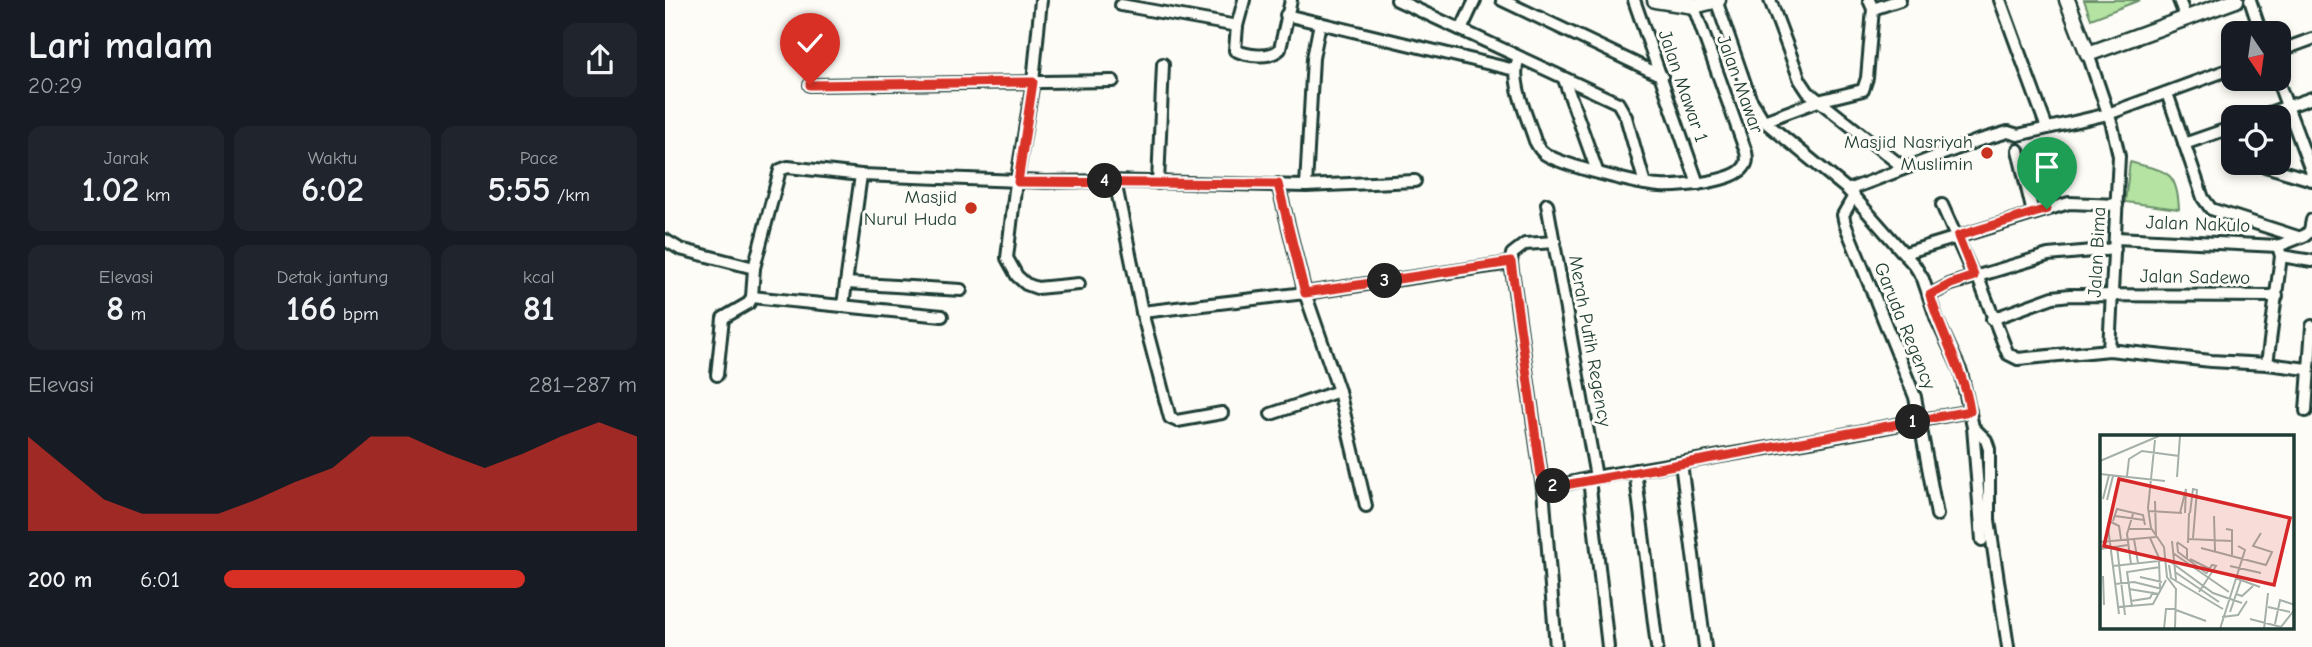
<!DOCTYPE html>
<html lang="id">
<head>
<meta charset="utf-8">
<style>
  body { margin:0; font-family:"Comic Neue",sans-serif; background:#20242c; color:#f1f3f6; height:100vh; display:flex; flex-direction:column; font-size:26px; white-space:nowrap }
  * { box-sizing:border-box; margin:0 }
  p { font-size:23px; color:#9ea1a6 }
  .icon { flex:none; width:38px; height:38px; fill:none; stroke:currentColor; stroke-width:2; stroke-linecap:round; stroke-linejoin:round }
  .map { position:relative; flex:1; overflow:hidden }
  .side { display:flex; flex-direction:column; background:#171b24; width:665px }
  .side>* { flex:none }
  .needle { width:46px; rotate:167deg }
  .tools { position:absolute; left:1556px; top:21px; display:grid; gap:14px }
  .tools a { display:grid; place-items:center; width:70px; height:70px; border-radius:14px; background:#171b24; box-shadow:0 4px 10px #0003; font-size:35px }
  .pin { position:absolute; display:grid; place-items:center; width:60px; height:60px; color:#fff; margin:-72px -30px; border-radius:50% 50% 50% 0; rotate:-45deg; box-shadow:0 0 7px #0007 }
  .pin .icon { rotate:45deg }
  .km { position:absolute; width:35px; height:35px; margin:-18px; border-radius:50%; background:#222; color:#fff; font-size:19px; line-height:35px; text-align:center }
  .round { display:grid; place-items:center; flex:none; width:74px; height:74px; border-radius:14px; background:#20242c }
  .headline { display:flex; align-items:center; justify-content:space-between; height:119px; padding:0 28px }
  h1 { font-size:38px; font-weight:600; line-height:52px }
  .stats { display:grid; grid-template-columns:repeat(3,1fr); gap:10px; height:119px; padding:7px 28px }
  .stats div { display:grid; align-content:center; border-radius:14px; background:#20242c; text-align:center }
  .stats b { font-size:35px; font-weight:600 }
  .stats small { font-size:19px; font-weight:400 }
  .stats p { font-size:19px }
  .chart { height:196px; padding:14px 28px }
  .chart p { display:flex; justify-content:space-between }
  .chart svg { width:100%; height:126px; margin-top:7px; fill:#d93025; opacity:.7 }
  ul { padding:0 28px; list-style:none; font-size:23px }
  li { display:grid; grid-template-columns:112px 84px 1fr; align-items:center; height:52px }
  li i { height:18px; border-radius:9px; background:#d93025 }
  main { display:flex; flex:1; min-height:0 }
  .map>svg:first-child { display:block }
  .green { fill:#b4e3a2; stroke:#6a906b; stroke-width:2 }
  .lines { fill:none; stroke-linecap:round; stroke-linejoin:round }
  .minor-casing { stroke:#1f3d34; stroke-width:16 }
  .tertiary-casing { stroke:#1f3d34; stroke-width:19 }
  .minor { stroke:#fdfcf7; stroke-width:10 }
  .tertiary { stroke:#fdfcf7; stroke-width:14 }
  .route-casing { stroke:#fff; stroke-width:14 }
  .route { stroke:#d93025; stroke-width:9 }
  .poi-dot { fill:#c8321e; stroke:#fdfcf7; stroke-width:2.5 }
  .labels { text-anchor:middle; dominant-baseline:central; stroke-width:6; stroke-linejoin:round; paint-order:stroke }
  .street-label { font-size:19px; fill:#1f3d34; stroke:#fdfcf7 }
  .poi-label { font-size:19px; fill:#1f3d34; stroke:#fdfcf7; text-anchor:end }
  .inset-road { fill:none; stroke:#a4b0a9; stroke-width:2 }
  .view { fill:#d62828; fill-opacity:0.15; stroke:#d62828; stroke-width:3.5 }
  .inset-edge { fill:none; stroke:#1f3d34; stroke-width:3.5 }
</style>
</head>
<body>
<main>
<section class="side">
<div class="headline"><div><h1>Lari malam</h1><p>20:29</p></div><a class="round"><svg class="icon" aria-label="share" viewBox="0 0 24 24"><path d="M12 15V3M7 8l5-5 5 5M5 13v7h14v-7"/></svg></a></div>
<div class="stats">
<div><p>Jarak</p><b>1.02<small> km</small></b></div>
<div><p>Waktu</p><b>6:02</b></div>
<div><p>Pace</p><b>5:55<small> /km</small></b></div>
</div>
<div class="stats">
<div><p>Elevasi</p><b>8<small> m</small></b></div>
<div><p>Detak jantung</p><b>166<small> bpm</small></b></div>
<div><p>kcal</p><b>81</b></div>
</div>
<div class="chart"><p><span>Elevasi</span>281–287 m</p>
<svg viewBox="0 0 160 44" preserveAspectRatio="none"><path d="M0 44V11L10 22L20 33L30 38L40 38L50 38L60 33L70 27L80 22L90 11L100 11L110 17L120 22L130 17L140 11L150 6L160 11V44z"/></svg>
</div>
<ul>
<li><b>200 m</b>6:01<i style="width:73%"></i></li>
</ul>
</section>
<div class="map">
<svg width="1647" height="647" viewBox="0 0 1647 647">
  <rect width="100%" height="100%" fill="#fdfcf7"/>
  <filter id="ink" filterUnits="userSpaceOnUse"><feTurbulence type="fractalNoise" baseFrequency=".0143" numOctaves="2"/><feDisplacementMap in="SourceGraphic" scale="14" xChannelSelector="R" yChannelSelector="G"/><feConvolveMatrix kernelMatrix="1 2 1 2 8 2 1 2 1" color-interpolation-filters="sRGB"/></filter>
  <g filter="url(#ink)">
    <!-- green -->
    <g class="green">
      <path d="M1419 0H1475L1426 19Z"/>
      <path d="M1465 162C1500 172 1512 168 1514 209L1460 202Z"/>
    </g>
    <g class="lines">
      <defs>
        <g id="minor">
          <path d="M376 0 368 82 350 190 342 258 352 276 361 284 372 288 414 284"/>
          <path d="M579 0 572 26 570 50C582 56 605 59 615 49L626 0"/>
          <path d="M732 0 953 103 961 117 980 184"/>
          <path d="M837 0 997 76"/>
          <path d="M969 0 1033 184"/>
          <path d="M1051 0 1085 98 1099 121 1183 190 1250 266 1258 279 1272 320 1296 372 1308 427 1321 440 1324 449V520L1343 647"/>
          <path d="M1105 0 1135 80 1143 92 1239 168"/>
          <path d="M1335 0 1382 128"/>
          <path d="M1514 0 1521 18"/>
          <path d="M1585 0 1596 33"/>
          <path d="M456 5 572 26"/>
          <path d="M1208 9 1235 0"/>
          <path d="M621 15 850 70"/>
          <path d="M796 30 810 0"/>
          <path d="M1614 51 1647 39"/>
          <path d="M1423 54 1447 125 1454 156 1444 350"/>
          <path d="M854 58C844 80 863 118 870 141 873 146 874 150 880 154 897 165 974 185 995 186 1013 187 1069 182 1079 167 1083 162 1082 157 1081 152L1027 2"/>
          <path d="M899 79 932 171"/>
          <path d="M1612 79 1647 173"/>
          <path d="M145 85 448 81"/>
          <path d="M1502 93 1538 198 1546 209 1633 237"/>
          <path d="M1592 117 1647 98"/>
          <path d="M1099 121 1153 101 1198 90 1202 78 1208 9 1204 0"/>
          <path d="M1519 144 1568 127"/>
          <path d="M1353 150 1368 213"/>
          <path d="M1590 163 1647 180"/>
          <path d="M450 181 477 312 505 418 512 421 557 413"/>
          <path d="M493 183 498 64"/>
          <path d="M613 184 640 293 674 391 701 506"/>
          <path d="M641 186 648 58 655 23"/>
          <path d="M1183 190 1312 141 1343 132 1353 135 1443 114 1568 68"/>
          <path d="M1189 196 1178 215 1180 224 1250 397 1272 515"/>
          <path d="M1277 205 1309 277"/>
          <path d="M1451 238 1613 246 1641 235 1645 230 1647 220"/>
          <path d="M0 240 15 249 89 268"/>
          <path d="M890 242 860 244 847 254 846 263 878 489 891 647"/>
          <path d="M1240 253 1404 203 1452 205"/>
          <path d="M1616 256 1647 261"/>
          <path d="M1312 275 1340 347 1343 354 1353 359 1444 350 1546 361 1602 364 1616 256 1613 246"/>
          <path d="M181 283 296 290"/>
          <path d="M1265 295 1286 284 1383 255 1450 249"/>
          <path d="M178 305 196 175"/>
          <path d="M477 312 640 293 846 263"/>
          <path d="M277 316 87 297 89 268 115 170 123 167 196 175 381 182 444 181 641 186 750 181"/>
          <path d="M1327 319 1388 297 1405 295 1612 296"/>
          <path d="M1602 364 1642 369"/>
          <path d="M52 375 58 318 84 303 87 297"/>
          <path d="M1641 411 1647 326"/>
          <path d="M606 414 674 391"/>
          <path d="M1308 427 1317 540"/>
          <path d="M1016 463 1040 647"/>
          <path d="M970 470 992 647"/>
          <path d="M931 477 1156 439 1305 411"/>
          <path d="M924 479 943 647"/>
          <path d="M878 489 931 477 882 204"/>
        </g>
        <g id="tertiary">
          <path d="M990 0 1029 6 1053 0"/>
          <path d="M1402 0 1423 54 1571 0"/>
        </g>
      </defs>
      <!-- minor casing -->
      <use href="#minor" class="minor-casing"/>
      <!-- tertiary casing -->
      <use href="#tertiary" class="tertiary-casing"/>
      <!-- minor -->
      <use href="#minor" class="minor"/>
      <!-- tertiary -->
      <use href="#tertiary" class="tertiary"/>
    </g>
  </g>
  <g class="lines" filter="url(#ink)">
    <defs>
      <path id="route" d="M145 85 368 82 353 182 613 184 640 293 846 262 878 489 1305 411C1299 370 1276 335 1265 295L1286 284 1309 276 1293 236 1382 209"/>
    </defs>
    <!-- route casing -->
    <use href="#route" class="route-casing"/>
    <!-- route -->
    <use href="#route" class="route"/>
  </g>
  <!-- markers -->
  <g class="poi-dot">
    <circle cx="1322" cy="153" r="7"/>
    <circle cx="306" cy="208" r="7"/>
  </g>
  <g class="labels">
    <!-- street labels -->
    <g class="street-label">
      <text transform="translate(1075 84) rotate(70)">Jalan Mawar</text>
      <text transform="translate(1018 86) rotate(71)">Jalan Mawar 1</text>
      <text transform="translate(1533 224) rotate(2)">Jalan Nakulo</text>
      <text transform="translate(1432 252) rotate(-87)">Jalan Bima</text>
      <text transform="translate(1530 277) rotate(1)">Jalan Sadewo</text>
      <text transform="translate(1240 326) rotate(68)">Garuda Regency</text>
      <text transform="translate(925 341) rotate(80)">Merah Putih Regency</text>
    </g>
    <!-- poi labels -->
    <g class="poi-label">
      <text x="1308" y="142">Masjid Nasriyah<tspan x="1308" dy="22">Muslimin</tspan></text>
      <text x="292" y="197">Masjid<tspan x="292" dy="22">Nurul Huda</tspan></text>
    </g>
  </g>
  <!-- overview -->
  <g transform="translate(1435 435)">
    <rect width="194" height="194" fill="#fdfcf7"/>
    <path class="inset-road" d="M55 5 48 73 51 93 64 112 67 142 76 154 75 194M0 26 59 1M0 39 65 46M27 41 29 24 42 16 79 21M77 42 80 1M3 64 9 40M7 65 13 41M55 66 56 101M49 76 82 78M80 78 86 54 85 78M90 78 93 54 97 55 93 103M15 81 44 85M114 81 115 116M13 86 17 74 43 80 45 90M11 87 19 91 21 104M8 92 19 179M29 94H51M126 94 132 95V120M50 103 60 125M34 104 38 128M88 104 132 106M72 106 76 145M0 107 56 102M77 107 87 114V124M77 108 78 117 106 138M88 108 89 78M17 112 25 180M101 113 166 130 172 117 153 111 161 98M0 114 28 110M73 118 129 157M90 124 110 134M59 126 60 153M31 129 27 99 33 79M69 130 71 143 123 174M13 131 68 125 113 158 142 168M130 131 161 138M75 137 119 167M3 141 4 170M40 142 62 147M135 143 160 152M15 149 34 147 62 154M29 154 59 159M99 157 116 131 112 130 106 139M136 159 142 161 153 151M31 166 50 163 53 157M18 172 53 169 66 145M32 172 27 137 60 132M168 172 190 177M76 175 106 186M130 177 141 145M122 182 138 180 147 166M150 184 181 192M175 189 180 165 195 170M181 192 195 174M3 194H58M64 194 66 174H76M120 194 145 115 138 111M164 194 168 158"/>
    <path class="view" d="M19 44 190 83 174 150 4 111Z"/>
    <rect width="194" height="194" class="inset-edge"/>
  </g>
</svg>
<div class="tools">
<a><svg class="needle" viewBox="-14 -14 28 28"><path d="M0-13l5 13h-10z" fill="#e53935"/><path d="M0 13l5-13h-10z" fill="#9ea1a6"/></svg></a>
<a><svg class="icon" aria-label="locate" viewBox="0 0 24 24"><circle cx="12" cy="12" r="6"/><path d="M12 2v4M12 18v4M2 12h4M18 12h4"/></svg></a>
</div>
<div class="pin" style="left:1382px;top:209px;background:#1e9e55"><svg class="icon" aria-label="arrive" viewBox="0 0 24 24"><path d="M6 21V4h12l-3 4 3 4H6"/></svg></div>
<div class="pin" style="left:145px;top:85px;background:#d93025"><svg class="icon" aria-label="check" viewBox="0 0 24 24"><path d="M5 12l5 5 9-10"/></svg></div>
<b class="km" style="left:1248px;top:422px">1</b>
<b class="km" style="left:888px;top:486px">2</b>
<b class="km" style="left:720px;top:281px">3</b>
<b class="km" style="left:440px;top:181px">4</b>
</div>
</main>
</body>
</html>
